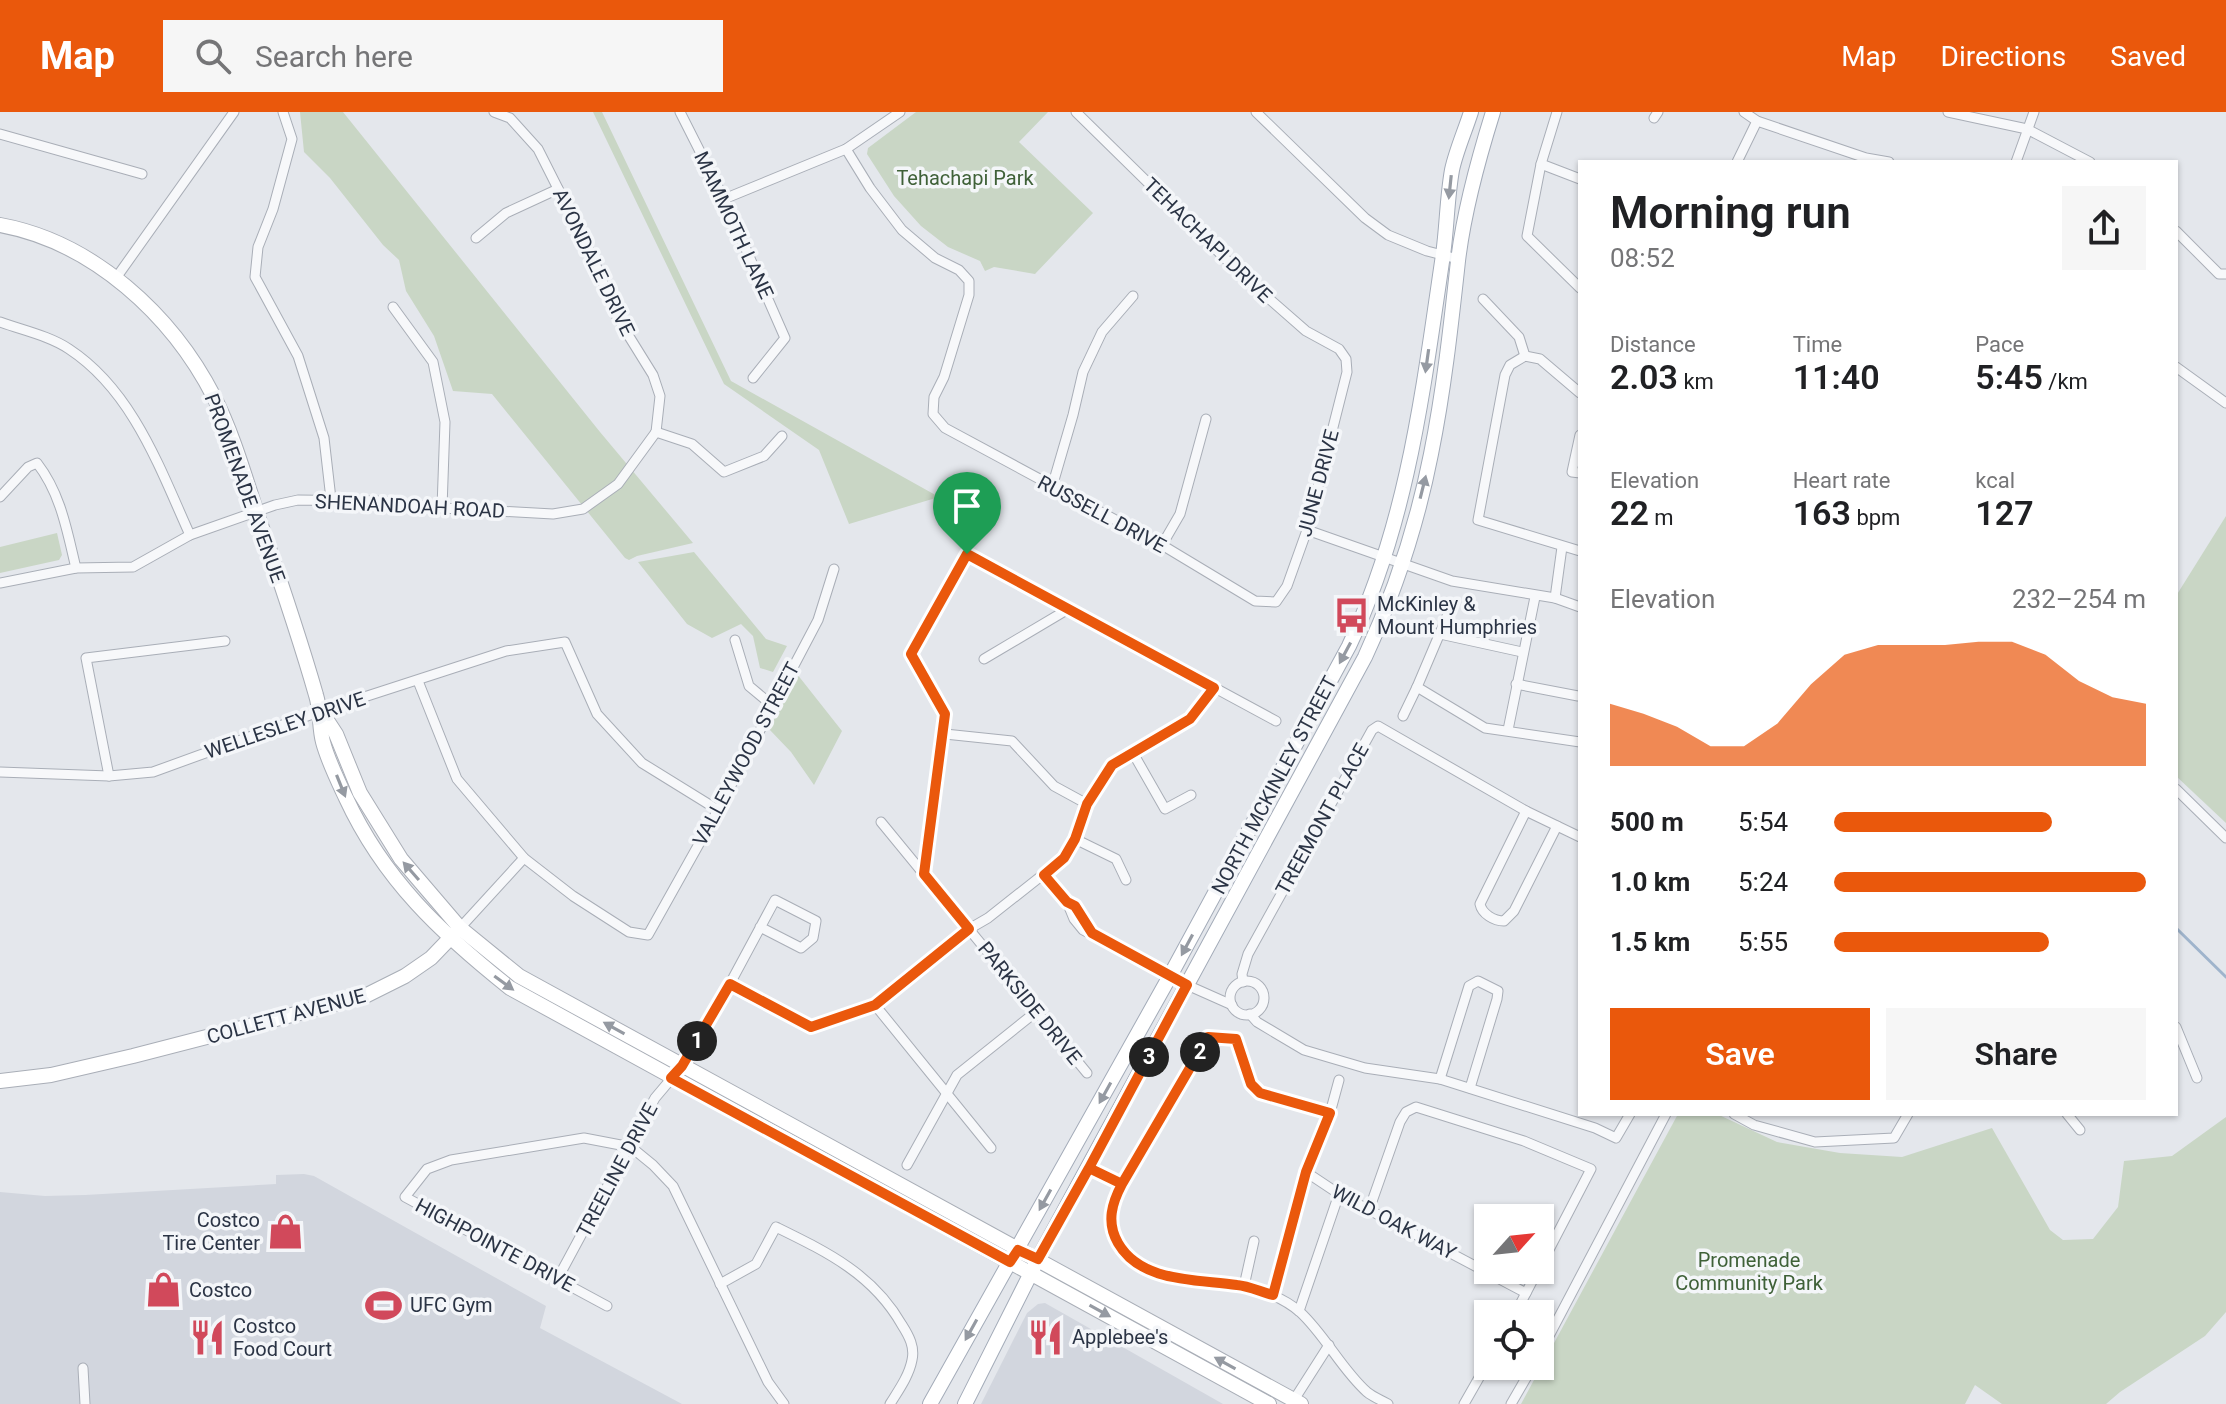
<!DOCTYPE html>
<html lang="en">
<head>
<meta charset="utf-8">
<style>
  body { margin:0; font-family:Roboto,sans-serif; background:#f6f6f6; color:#202124; height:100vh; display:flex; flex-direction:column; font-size:30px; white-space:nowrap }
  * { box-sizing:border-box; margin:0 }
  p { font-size:26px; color:#757577 }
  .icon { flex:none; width:44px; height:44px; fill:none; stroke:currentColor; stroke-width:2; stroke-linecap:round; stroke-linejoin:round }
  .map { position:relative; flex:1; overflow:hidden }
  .drawer { position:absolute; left:1578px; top:48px; width:600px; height:956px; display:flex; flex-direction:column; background:#fff; border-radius:0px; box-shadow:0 2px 6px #0004 }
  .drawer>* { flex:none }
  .needle { width:52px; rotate:63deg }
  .buttons { position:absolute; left:1474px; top:1092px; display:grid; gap:16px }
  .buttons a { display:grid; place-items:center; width:80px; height:80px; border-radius:0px; background:#fff; box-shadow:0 2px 6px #0004; font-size:40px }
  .pin { position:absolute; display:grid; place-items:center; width:68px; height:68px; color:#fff; margin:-82px -34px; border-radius:50% 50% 50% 0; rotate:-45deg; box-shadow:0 0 8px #0007 }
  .pin .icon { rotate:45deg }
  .km { position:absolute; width:40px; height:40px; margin:-20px; border-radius:50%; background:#222; color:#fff; font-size:22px; line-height:40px; text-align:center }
  .round { display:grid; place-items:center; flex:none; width:84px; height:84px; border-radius:0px; background:#f6f6f6 }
  .overview { display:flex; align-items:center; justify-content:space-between; height:136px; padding:0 32px }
  h1 { font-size:44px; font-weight:600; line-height:60px }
  .figures { display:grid; grid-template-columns:repeat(3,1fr); gap:12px; height:136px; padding:8px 32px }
  .figures div { display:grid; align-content:center }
  .figures b { font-size:34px; font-weight:600 }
  .figures small { font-size:22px; font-weight:400 }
  .figures p { font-size:22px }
  .chart { height:224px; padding:16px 32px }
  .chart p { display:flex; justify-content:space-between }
  .chart svg { width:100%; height:144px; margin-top:8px; fill:#ea580c; opacity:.7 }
  .primary-button { display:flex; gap:16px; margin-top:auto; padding:16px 32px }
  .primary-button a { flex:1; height:92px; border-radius:0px; background:#ea580c; color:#fff; font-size:32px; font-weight:600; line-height:92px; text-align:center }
  .primary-button a+a { background:#f6f6f6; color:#202124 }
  ul { padding:0 32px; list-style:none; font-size:26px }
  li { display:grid; grid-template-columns:128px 96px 1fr; align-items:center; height:60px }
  li i { height:20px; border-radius:10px; background:#ea580c }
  header { display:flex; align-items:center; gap:48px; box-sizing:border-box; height:112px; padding:0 40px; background:#ea580c; color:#fff }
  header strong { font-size:38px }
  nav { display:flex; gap:44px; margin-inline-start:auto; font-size:28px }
  .search { width:560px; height:72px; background:#f6f6f6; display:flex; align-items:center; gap:20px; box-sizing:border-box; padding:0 28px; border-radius:0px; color:#757577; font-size:30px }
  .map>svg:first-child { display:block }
  .built { fill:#d2d6de }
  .green { fill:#c9d6c5 }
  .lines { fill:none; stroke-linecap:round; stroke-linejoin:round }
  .stream { stroke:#9fb4cc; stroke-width:3 }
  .street-casing { stroke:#a9aeb7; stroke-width:11 }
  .secondary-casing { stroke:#a9aeb7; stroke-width:16 }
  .primary-casing { stroke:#a3abb8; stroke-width:16 }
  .street { stroke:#f7f8fa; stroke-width:9 }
  .secondary { stroke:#fff; stroke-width:14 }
  .primary { stroke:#fff; stroke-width:14 }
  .oneway { fill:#959aa2 }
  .route-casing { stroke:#fff; stroke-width:16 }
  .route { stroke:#ea580c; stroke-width:10 }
  .labels { text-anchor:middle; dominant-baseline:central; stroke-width:7; stroke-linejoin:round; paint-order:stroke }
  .park-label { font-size:20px; fill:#3f6138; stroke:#f4f6f9 }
  .street-label { font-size:20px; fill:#2b3445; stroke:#f4f6f9 }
  .poi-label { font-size:20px; fill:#2b3445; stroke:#f4f6f9; text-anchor:start }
</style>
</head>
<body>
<header>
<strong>Map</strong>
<div class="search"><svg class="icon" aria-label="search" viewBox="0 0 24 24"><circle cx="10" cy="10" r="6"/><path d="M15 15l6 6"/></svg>Search here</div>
<nav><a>Map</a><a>Directions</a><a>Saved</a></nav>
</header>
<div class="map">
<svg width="2226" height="1292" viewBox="0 0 2226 1292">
  <rect width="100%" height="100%" fill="#e4e7ec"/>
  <!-- built -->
  <g class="built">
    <path d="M304 1062 314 1064 546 1194 540 1216 682 1292H0V1080L45 1084 85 1083 276 1072V1063Z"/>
    <path d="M1045 1191 1223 1292H981L1027 1201 1038 1192Z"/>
  </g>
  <!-- green -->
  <g class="green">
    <path d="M300 0H343L600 320 693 431 637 444 629 448 625 446 492 282 453 279 434 224 406 179 399 148 383 133 330 66 304 40Z"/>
    <path d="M593 0H602L731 269 939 385 849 412 819 338 724 272Z"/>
    <path d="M916 0H1048L1019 30 1093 101 1035 162 994 155 985 159 980 149 948 135 921 114 894 84 867 42 868 36Z"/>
    <path d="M2226 404V711L2176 664V484Z"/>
    <path d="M57 421 62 443 59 448 0 461V435Z"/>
    <path d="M694 440 766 527 787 534 773 560 760 556 753 524 741 512 712 526 687 512 638 450Z"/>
    <path d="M797 562 842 619 814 673 791 640 769 617Z"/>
    <path d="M1678 1002H1717L1777 1030 1840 1041 1902 1045 1992 1016 2050 1118 2063 1128 2093 1127 2118 1095 2124 1049 2172 1044 2226 1005V1200L2205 1224 2120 1280 2106 1292H2002L1975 1273 1965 1292H1521Z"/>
  </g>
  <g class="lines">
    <!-- stream -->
    <path class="stream" d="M2176 816 2226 865"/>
    <defs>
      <g id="street">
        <path d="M283 0 292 27 273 97 258 135 255 165 298 244 324 326 331 387"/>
        <path d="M494 0 510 6 538 37 592 144 617 205 653 263 660 284 656 320"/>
        <path d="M680 0 724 87 785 226 753 266"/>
        <path d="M1256 0 1365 106 1388 123 1427 139 1458 147"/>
        <path d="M1557 0 1541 52 1527 124 1580 176"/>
        <path d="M1744 0 1757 9 1866 46 1889 50"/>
        <path d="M1948 0 2027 17 2090 50"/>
        <path d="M1654 6 1658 0"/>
        <path d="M0 22 142 62"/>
        <path d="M846 37 870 76 902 118 935 146 959 158 969 169V183L944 265 934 285 933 302 945 316 1162 433 1255 489 1276 490 1287 474 1307 418 1347 260 1346 247 1339 237 1306 219 1242 163 1076 0"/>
        <path d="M1737 50 1757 9"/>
        <path d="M2016 50 2034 0"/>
        <path d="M1541 52 1580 67"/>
        <path d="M724 87 846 37 900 0"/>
        <path d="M2176 119 2219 162H2226"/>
        <path d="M476 126 506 101 558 77"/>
        <path d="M116 166 234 0"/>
        <path d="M1483 187 1519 225 1525 244"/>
        <path d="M393 195 433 250 445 310 442 396"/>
        <path d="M0 210C22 218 50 224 69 237 133 279 160 357 190 423"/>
        <path d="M1525 244 1510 253 1505 263 1478 408 1580 439"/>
        <path d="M1525 244 1540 247 1580 281"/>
        <path d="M2176 255 2226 291"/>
        <path d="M656 320 692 332 724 360 764 344 782 324"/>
        <path d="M1580 323 1572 360 1580 361"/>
        <path d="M1052 375 1073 303 1083 260 1102 220 1133 184"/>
        <path d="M0 385 28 355 37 351C61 382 67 419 76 456"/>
        <path d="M1307 418 1452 469 1555 486 1580 495"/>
        <path d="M1162 433 1180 402 1206 307"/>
        <path d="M0 471 76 456 133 455 190 423 275 393 298 388 378 389 442 396 553 402 583 397 618 372 656 320"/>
        <path d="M1555 486 1562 435"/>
        <path d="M1451 495 1417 575 1485 616 1580 630"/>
        <path d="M1440 522 1522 540"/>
        <path d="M735 528 749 574 773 594"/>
        <path d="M984 547 1070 496"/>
        <path d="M418 569 457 667 524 746 573 784 629 820 648 823 718 698 818 508 834 457"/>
        <path d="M1516 572 1578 584"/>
        <path d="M1403 604 1417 575"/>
        <path d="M1508 618 1535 485"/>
        <path d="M945 622 1012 629 1054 674 1087 692"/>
        <path d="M1133 641 1165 697 1191 683"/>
        <path d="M0 660 109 664 153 660 321 599 506 539 565 530 597 602 642 651 718 698"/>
        <path d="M109 664 86 546 225 529"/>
        <path d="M2176 677 2226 726"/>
        <path d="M1526 699 1480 792C1482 802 1494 809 1504 809L1514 799 1557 714"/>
        <path d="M881 710 1087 961"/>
        <path d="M1075 727 1116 747 1126 768"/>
        <path d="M924 762 945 602 911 542 967 442 1276 609"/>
        <path d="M1044 763C1058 780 1084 800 1092 821"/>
        <path d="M1067 790 1074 807 1083 818 1187 873 1232 893"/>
        <path d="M460 816 524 746"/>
        <circle cx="1247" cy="886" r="17"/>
        <path d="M1243 870 1242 862 1248 842 1372 618 1378 614 1526 699 1580 725"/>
        <path d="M730 872 811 915 875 893 969 817 988 806 1064 746 1075 727 1087 692 1112 653 1190 607 1214 576"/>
        <path d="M875 893 991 1036"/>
        <path d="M1250 902 1257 910 1304 938 1365 956 1440 967 1595 1016 1616 1026 1630 1002"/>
        <path d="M2176 915 2197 966"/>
        <path d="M1440 967 1469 874 1478 869 1498 879 1497 887 1470 976"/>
        <path d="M1330 1001 1260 981 1251 972 1236 927 1208 925 1113 1089C1098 1170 1188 1164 1239 1173 1260 1177 1284 1186 1300 1200 1325 1223 1342 1258 1367 1280 1373 1285 1381 1288 1388 1292"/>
        <path d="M1734 1002 1754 1013 1815 1030 1894 1026 1908 1002"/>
        <path d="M2067 1002 2080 1018"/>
        <path d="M907 1053 957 963 1037 899"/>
        <path d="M1089 1056 1122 1072"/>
        <path d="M1306 1060 1339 1082 1526 1181"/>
        <path d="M1369 1098 1400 1010 1406 1000 1416 995 1524 1029 1591 1057 1540 1155"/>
        <path d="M558 1166 655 986 682 954 704 920 775 788 816 809 813 826 801 836 760 815"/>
        <path d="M720 1172 756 1152 776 1115C827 1140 873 1162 902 1213 909 1224 915 1235 912 1248 909 1264 898 1279 890 1292"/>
        <path d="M1244 1174 1254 1129"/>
        <path d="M1273 1183 1306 1060 1330 1001 1339 968"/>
        <path d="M607 1194 405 1085 427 1057 451 1048 584 1026 631 1035 653 1053 673 1074 768 1270 784 1292"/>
        <path d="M1299 1199 1339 1082"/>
        <path d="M1515 1202 1538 1158"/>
        <path d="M1540 1241 1666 1002"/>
        <path d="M83 1256 85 1292"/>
        <path d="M1292 1291 1329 1233"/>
        <path d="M1464 1292 1488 1250"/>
        <path d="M1511 1292 1533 1254"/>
      </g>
      <g id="secondary">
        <path d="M0 113C93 130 172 203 214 285 235 326 247 373 262 416 281 471 300 527 316 583 321 599 319 615 323 630 328 649 338 669 346 686 384 768 441 821 510 876L1269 1292"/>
        <path d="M321 599 336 622 360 681 401 747 460 816 519 864 1301 1292"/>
        <path d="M0 969 51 963 133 944 365 884 405 864 431 846 456 820"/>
      </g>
      <g id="primary">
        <path d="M930 1292 1170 864 1349 534C1408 410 1423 278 1443 143 1447 115 1447 86 1452 58 1456 39 1465 19 1471 0"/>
        <path d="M965 1292 1038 1147 1365 545C1395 480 1417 413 1431 342 1444 278 1451 213 1458 149 1464 98 1478 48 1493 0"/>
      </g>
    </defs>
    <!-- street casing -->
    <use href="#street" class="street-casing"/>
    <!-- secondary casing -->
    <use href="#secondary" class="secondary-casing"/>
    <!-- primary casing -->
    <use href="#primary" class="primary-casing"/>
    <!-- street -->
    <use href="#street" class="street"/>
    <!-- secondary -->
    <use href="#secondary" class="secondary"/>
    <!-- primary -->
    <use href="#primary" class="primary"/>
  </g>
  <!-- one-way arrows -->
  <defs><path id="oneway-solid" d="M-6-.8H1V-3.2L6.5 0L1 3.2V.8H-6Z" transform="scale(2)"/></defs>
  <g class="oneway">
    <use href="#oneway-solid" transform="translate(1450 75) rotate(96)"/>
    <use href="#oneway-solid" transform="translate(1427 249) rotate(98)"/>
    <use href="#oneway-solid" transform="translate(1423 375) rotate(-76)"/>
    <use href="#oneway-solid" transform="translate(1345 541) rotate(118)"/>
    <use href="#oneway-solid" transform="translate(341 674) rotate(68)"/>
    <use href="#oneway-solid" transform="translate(411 759) rotate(-131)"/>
    <use href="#oneway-solid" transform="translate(1187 833) rotate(118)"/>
    <use href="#oneway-solid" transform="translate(504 871) rotate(36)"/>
    <use href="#oneway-solid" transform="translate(614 916) rotate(-151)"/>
    <use href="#oneway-solid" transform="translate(1105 981) rotate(119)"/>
    <use href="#oneway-solid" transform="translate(1045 1088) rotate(119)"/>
    <use href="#oneway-solid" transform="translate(1100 1199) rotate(29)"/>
    <use href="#oneway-solid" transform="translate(971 1218) rotate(119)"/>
    <use href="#oneway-solid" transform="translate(1225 1251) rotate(-151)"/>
  </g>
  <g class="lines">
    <defs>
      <path id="route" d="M967 442 911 542 945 602 924 762 969 817 875 893 811 915 730 872 682 954 671 966 1010 1150 1018 1138 1038 1147 1089 1056 1122 1072 1208 925 1236 927 1251 972 1260 981 1330 1001 1306 1060 1273 1183C1261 1180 1249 1174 1237 1173 1197 1167 1141 1171 1118 1131 1106 1110 1112 1091 1122 1072L1089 1056 1187 873 1092 821 1075 794 1067 790 1044 763 1064 746 1075 727 1087 692 1112 653 1190 607 1214 576 967 442"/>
    </defs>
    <!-- route casing -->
    <use href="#route" class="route-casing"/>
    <!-- route -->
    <use href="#route" class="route"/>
  </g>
  <!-- icons -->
  <defs>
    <symbol id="bus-bare" viewBox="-9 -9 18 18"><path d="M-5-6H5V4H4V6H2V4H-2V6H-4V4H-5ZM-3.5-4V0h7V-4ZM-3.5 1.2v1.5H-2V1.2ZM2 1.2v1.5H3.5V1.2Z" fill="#d1495b" stroke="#f4f6f9" stroke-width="2.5" paint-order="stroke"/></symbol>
    <symbol id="shop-bare" viewBox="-9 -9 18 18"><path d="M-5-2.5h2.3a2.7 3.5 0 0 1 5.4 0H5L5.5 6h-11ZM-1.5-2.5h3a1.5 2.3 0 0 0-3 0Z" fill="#d1495b" stroke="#f4f6f9" stroke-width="2.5" paint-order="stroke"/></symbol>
    <symbol id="stadium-bare" viewBox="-9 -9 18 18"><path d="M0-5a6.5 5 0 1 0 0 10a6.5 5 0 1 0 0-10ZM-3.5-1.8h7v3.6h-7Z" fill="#d1495b" stroke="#f4f6f9" stroke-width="2.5" paint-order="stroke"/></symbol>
    <symbol id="restaurant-bare" viewBox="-9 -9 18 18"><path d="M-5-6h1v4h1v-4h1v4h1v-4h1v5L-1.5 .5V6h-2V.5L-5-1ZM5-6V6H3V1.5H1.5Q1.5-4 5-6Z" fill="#d1495b" stroke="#f4f6f9" stroke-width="2.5" paint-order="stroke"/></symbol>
  </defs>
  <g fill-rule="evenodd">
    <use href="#bus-bare" x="1326" y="478" width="51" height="51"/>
    <use href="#shop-bare" x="260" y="1094" width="51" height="51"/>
    <use href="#shop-bare" x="138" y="1152" width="51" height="51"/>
    <use href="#stadium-bare" x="358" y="1168" width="51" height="51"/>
    <use href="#restaurant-bare" x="182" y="1200" width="51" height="51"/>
    <use href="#restaurant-bare" x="1020" y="1200" width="51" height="51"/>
  </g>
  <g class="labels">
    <!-- park labels -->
    <g class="park-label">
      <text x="965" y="66">Tehachapi Park</text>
      <text x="1749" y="1148">Promenade<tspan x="1749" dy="23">Community Park</tspan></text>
    </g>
    <!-- street labels -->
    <g class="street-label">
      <text transform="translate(734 113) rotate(65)">MAMMOTH LANE</text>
      <text transform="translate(1208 128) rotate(44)">TEHACHAPI DRIVE</text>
      <text transform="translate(594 150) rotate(64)">AVONDALE DRIVE</text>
      <text transform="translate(1318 371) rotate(-75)">JUNE DRIVE</text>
      <text transform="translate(245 376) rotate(70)">PROMENADE AVENUE</text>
      <text transform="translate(410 394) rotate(3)">SHENANDOAH ROAD</text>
      <text transform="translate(1102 402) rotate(28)">RUSSELL DRIVE</text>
      <text transform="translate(285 613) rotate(-19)">WELLESLEY DRIVE</text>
      <text transform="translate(746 642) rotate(-62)">VALLEYWOOD STREET</text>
      <text transform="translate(1274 673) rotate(-62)">NORTH MCKINLEY STREET</text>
      <text transform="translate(1322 707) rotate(-61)">TREEMONT PLACE</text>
      <text transform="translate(1030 891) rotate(51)">PARKSIDE DRIVE</text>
      <text transform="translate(286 904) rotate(-15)">COLLETT AVENUE</text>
      <text transform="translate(617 1058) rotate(-62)">TREELINE DRIVE</text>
      <text transform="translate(1394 1110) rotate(28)">WILD OAK WAY</text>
      <text transform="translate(495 1133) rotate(28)">HIGHPOINTE DRIVE</text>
    </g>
    <!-- poi labels -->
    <g class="poi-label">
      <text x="1377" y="492">McKinley &amp;<tspan x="1377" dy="23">Mount Humphries</tspan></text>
      <text x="260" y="1108" text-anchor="end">Costco<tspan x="260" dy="23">Tire Center</tspan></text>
      <text x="189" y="1178">Costco</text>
      <text x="410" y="1193">UFC Gym</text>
      <text x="233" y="1214">Costco<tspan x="233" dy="23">Food Court</tspan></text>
      <text x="1072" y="1225">Applebee's</text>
    </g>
  </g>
</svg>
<div class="buttons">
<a><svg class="needle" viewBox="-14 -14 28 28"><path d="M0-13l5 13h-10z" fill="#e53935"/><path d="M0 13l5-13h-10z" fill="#757577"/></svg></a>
<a><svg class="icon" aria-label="locate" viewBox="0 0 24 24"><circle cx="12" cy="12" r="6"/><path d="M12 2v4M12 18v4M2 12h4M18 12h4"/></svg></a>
</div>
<div class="pin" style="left:967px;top:442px;background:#1e9e55"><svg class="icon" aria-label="arrive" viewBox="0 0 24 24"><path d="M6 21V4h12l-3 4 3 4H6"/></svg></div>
<b class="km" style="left:697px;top:929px">1</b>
<b class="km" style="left:1200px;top:940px">2</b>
<b class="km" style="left:1149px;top:945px">3</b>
<section class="drawer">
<div class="overview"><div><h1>Morning run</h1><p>08:52</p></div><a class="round"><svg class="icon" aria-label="share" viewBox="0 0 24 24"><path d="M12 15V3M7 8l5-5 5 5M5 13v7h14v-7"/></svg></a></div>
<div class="figures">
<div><p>Distance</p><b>2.03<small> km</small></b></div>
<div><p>Time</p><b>11:40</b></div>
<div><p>Pace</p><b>5:45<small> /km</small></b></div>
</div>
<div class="figures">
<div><p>Elevation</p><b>22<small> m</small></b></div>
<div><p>Heart rate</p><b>163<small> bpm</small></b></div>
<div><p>kcal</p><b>127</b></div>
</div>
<div class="chart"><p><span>Elevation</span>232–254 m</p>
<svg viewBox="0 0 160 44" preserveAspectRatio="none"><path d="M0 44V25L10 28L20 32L30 38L40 38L50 31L60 19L70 10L80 7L90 7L100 7L110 6L120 6L130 10L140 18L150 23L160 25V44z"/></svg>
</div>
<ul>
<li><b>500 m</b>5:54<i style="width:70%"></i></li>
<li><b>1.0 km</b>5:24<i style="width:100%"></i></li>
<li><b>1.5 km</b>5:55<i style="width:69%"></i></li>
</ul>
<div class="primary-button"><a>Save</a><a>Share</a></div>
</section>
</div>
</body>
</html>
